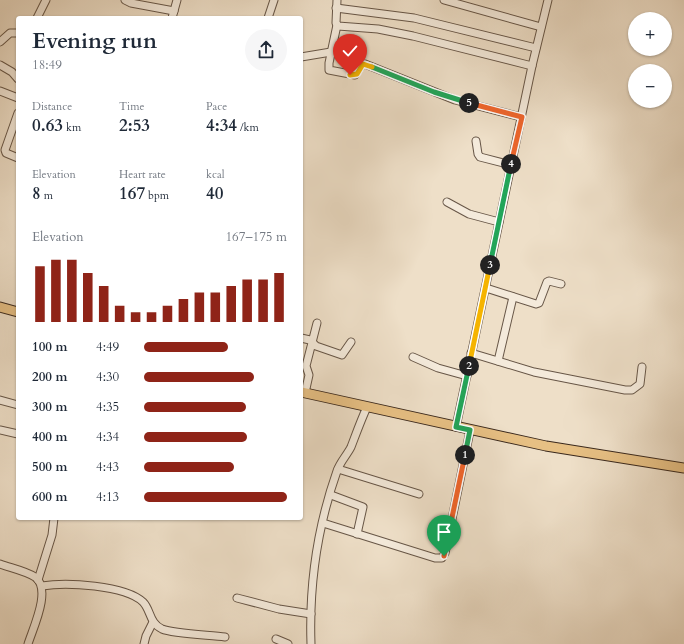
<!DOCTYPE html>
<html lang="en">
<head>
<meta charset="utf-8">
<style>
  body { margin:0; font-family:Cardo,serif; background:#f6f6f7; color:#1f2937; height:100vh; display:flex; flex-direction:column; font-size:15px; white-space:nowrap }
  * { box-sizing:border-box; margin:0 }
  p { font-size:13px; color:#747a83 }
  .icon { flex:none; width:22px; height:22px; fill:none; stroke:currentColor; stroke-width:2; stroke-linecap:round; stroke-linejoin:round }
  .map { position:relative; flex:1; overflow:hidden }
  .panel { position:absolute; left:16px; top:16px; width:287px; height:504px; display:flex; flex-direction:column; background:#fff; border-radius:4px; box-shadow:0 1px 3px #0004 }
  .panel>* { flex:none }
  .buttons { position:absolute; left:628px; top:12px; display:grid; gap:8px }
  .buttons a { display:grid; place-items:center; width:44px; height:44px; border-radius:50%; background:#fff; box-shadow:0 1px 3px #0004; font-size:20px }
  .pin { position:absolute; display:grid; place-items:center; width:34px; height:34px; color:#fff; margin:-41px -17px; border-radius:50% 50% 50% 0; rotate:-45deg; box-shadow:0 0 4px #0007 }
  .pin .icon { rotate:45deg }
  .km { position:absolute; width:20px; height:20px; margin:-10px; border-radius:50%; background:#222; color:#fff; font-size:11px; line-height:20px; text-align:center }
  .round { display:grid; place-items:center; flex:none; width:42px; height:42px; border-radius:21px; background:#f6f6f7 }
  .summary { display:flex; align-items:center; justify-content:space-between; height:68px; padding:0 16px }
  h1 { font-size:22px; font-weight:600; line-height:30px }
  .figures { display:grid; grid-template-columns:repeat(3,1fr); gap:6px; height:68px; padding:4px 16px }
  .figures div { display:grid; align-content:center }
  .figures b { font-size:17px; font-weight:600 }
  .figures small { font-size:11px; font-weight:400 }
  .figures p { font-size:11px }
  .chart { height:112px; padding:8px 16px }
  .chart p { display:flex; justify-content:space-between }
  .chart svg { width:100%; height:72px; margin-top:4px; stroke:#8f2418; stroke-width:6 }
  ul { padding:0 16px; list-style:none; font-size:13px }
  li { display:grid; grid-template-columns:64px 48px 1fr; align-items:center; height:30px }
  li i { height:10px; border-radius:5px; background:#8f2418 }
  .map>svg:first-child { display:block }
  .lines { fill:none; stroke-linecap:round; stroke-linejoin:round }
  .minor-casing { stroke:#675647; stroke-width:9 }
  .major-casing { stroke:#3a281c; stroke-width:11 }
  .minor { stroke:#f4eadb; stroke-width:7 }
  .major { stroke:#e7c084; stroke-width:9 }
  .split-1-casing { stroke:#fff; stroke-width:8 }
  .split-2-casing { stroke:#fff; stroke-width:8 }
  .split-3-casing { stroke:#fff; stroke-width:8 }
  .split-4-casing { stroke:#fff; stroke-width:8 }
  .split-5-casing { stroke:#fff; stroke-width:8 }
  .split-6-casing { stroke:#fff; stroke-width:8 }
  .split-7-casing { stroke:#fff; stroke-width:8 }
  .split-1 { stroke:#f0652b; stroke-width:5 }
  .split-2 { stroke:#22a559; stroke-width:5 }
  .split-3 { stroke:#f5b400; stroke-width:5 }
  .split-4 { stroke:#22a559; stroke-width:5 }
  .split-5 { stroke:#f0652b; stroke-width:5 }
  .split-6 { stroke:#22a559; stroke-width:5 }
  .split-7 { stroke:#f5b400; stroke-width:5 }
</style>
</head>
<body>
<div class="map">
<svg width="684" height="644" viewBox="0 0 684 644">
  <rect width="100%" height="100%" fill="#eedfc8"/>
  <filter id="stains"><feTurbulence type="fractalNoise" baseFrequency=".005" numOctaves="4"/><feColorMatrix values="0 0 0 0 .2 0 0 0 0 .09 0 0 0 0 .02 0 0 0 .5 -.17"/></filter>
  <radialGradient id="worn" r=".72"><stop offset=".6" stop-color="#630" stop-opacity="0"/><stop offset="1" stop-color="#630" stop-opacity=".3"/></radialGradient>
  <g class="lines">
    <defs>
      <g id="minor">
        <path d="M125 0 131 3 174 11"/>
        <path d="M337 0 336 23 338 26 378 29 413 36 532 66"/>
        <path d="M444 0 541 27"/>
        <path d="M336 8 414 18 536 48"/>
        <path d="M37 18 46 0"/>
        <path d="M172 18 177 0"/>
        <path d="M268 18 274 0"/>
        <path d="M337 25 329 63V70L355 75 361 66 365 64 455 100 521 117"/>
        <path d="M0 42 10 33H18"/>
        <path d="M301 57 331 52"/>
        <path d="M0 65 12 72 18 79"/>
        <path d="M0 91 18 98"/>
        <path d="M18 113 5 150 6 153 18 158"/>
        <path d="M476 141 478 154 480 157 511 165"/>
        <path d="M447 202 469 214 499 222"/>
        <path d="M486 288 536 304 539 303 547 282 549 281 561 284"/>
        <path d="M301 338 310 340 316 346 342 355 351 342"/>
        <path d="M471 353 534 372 625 390H632L640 384 642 367"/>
        <path d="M413 357 438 368 467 376"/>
        <path d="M498 361 513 297"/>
        <path d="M305 393 309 375 306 366 317 323"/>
        <path d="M0 400 18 405"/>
        <path d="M456 427 532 66 548 0"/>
        <path d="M0 430 18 434"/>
        <path d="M338 469 419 494"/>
        <path d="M331 495 363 507 357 534"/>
        <path d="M323 523 435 558H442L445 553 470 431"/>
        <path d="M0 564C11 568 26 571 35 577 52 589 33 628 28 644"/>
        <path d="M38 580 52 535 54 518"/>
        <path d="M42 586C66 582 125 585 143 602 151 610 149 623 162 629 174 634 210 635 225 637"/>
        <path d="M237 598 279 609 311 614"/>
        <path d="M276 639 288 644"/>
        <path d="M144 644 146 636 153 622"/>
        <path d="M311 644C309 586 318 525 337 471 340 462 347 455 351 447 356 434 361 420 367 407"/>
      </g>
      <g id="major">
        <path d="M0 307 18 312"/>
        <path d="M301 392 546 446 684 468"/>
      </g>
    </defs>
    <!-- minor casing -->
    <use href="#minor" class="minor-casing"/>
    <!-- major casing -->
    <use href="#major" class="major-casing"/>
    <!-- minor -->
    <use href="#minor" class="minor"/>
    <!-- major -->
    <use href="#major" class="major"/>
  </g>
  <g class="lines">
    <defs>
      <path id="split-1" d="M444 556 465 455"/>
      <path id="split-2" d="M465 455 470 430 456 427 469 366"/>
      <path id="split-3" d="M469 366 490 265"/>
      <path id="split-4" d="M490 265 511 164"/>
      <path id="split-5" d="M469 103 522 117 511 164"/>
      <path id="split-6" d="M372 67 434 92 469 103"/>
      <path id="split-7" d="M350 75 357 74 363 64 372 67"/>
    </defs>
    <!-- split-1 casing -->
    <use href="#split-1" class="split-1-casing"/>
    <!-- split-2 casing -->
    <use href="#split-2" class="split-2-casing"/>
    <!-- split-3 casing -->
    <use href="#split-3" class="split-3-casing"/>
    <!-- split-4 casing -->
    <use href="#split-4" class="split-4-casing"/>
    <!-- split-5 casing -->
    <use href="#split-5" class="split-5-casing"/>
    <!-- split-6 casing -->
    <use href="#split-6" class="split-6-casing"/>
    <!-- split-7 casing -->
    <use href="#split-7" class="split-7-casing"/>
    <!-- split-1 -->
    <use href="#split-1" class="split-1"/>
    <!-- split-2 -->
    <use href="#split-2" class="split-2"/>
    <!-- split-3 -->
    <use href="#split-3" class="split-3"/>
    <!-- split-4 -->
    <use href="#split-4" class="split-4"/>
    <!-- split-5 -->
    <use href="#split-5" class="split-5"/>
    <!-- split-6 -->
    <use href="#split-6" class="split-6"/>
    <!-- split-7 -->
    <use href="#split-7" class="split-7"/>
  </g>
  <rect width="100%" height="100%" filter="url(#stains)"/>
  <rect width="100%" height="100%" fill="url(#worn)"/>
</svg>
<div class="buttons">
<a>+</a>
<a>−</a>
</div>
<div class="pin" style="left:444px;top:556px;background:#1e9e55"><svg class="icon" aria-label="arrive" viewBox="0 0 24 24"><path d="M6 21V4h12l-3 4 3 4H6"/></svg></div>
<div class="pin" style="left:350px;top:75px;background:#d93025"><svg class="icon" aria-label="check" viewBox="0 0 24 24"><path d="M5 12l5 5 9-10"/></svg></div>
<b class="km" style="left:465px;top:455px">1</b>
<b class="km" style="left:469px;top:366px">2</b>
<b class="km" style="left:490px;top:265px">3</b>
<b class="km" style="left:511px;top:164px">4</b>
<b class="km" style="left:469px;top:103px">5</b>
<section class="panel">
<div class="summary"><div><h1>Evening run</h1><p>18:49</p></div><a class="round"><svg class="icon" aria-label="share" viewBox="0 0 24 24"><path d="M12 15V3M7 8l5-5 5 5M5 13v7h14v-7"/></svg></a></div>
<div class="figures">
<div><p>Distance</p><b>0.63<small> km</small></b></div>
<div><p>Time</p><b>2:53</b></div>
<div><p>Pace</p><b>4:34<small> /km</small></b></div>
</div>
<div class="figures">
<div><p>Elevation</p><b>8<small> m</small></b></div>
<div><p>Heart rate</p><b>167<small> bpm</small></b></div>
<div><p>kcal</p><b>40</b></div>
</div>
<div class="chart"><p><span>Elevation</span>167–175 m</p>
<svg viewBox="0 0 160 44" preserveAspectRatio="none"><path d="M5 44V10M15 44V6M25 44V6M35 44V14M45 44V22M55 44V34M65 44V38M75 44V38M85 44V34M95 44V30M105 44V26M115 44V26M125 44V22M135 44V18M145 44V18M155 44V14"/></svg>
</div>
<ul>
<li><b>100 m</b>4:49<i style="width:59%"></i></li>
<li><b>200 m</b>4:30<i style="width:77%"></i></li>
<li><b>300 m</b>4:35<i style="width:71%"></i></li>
<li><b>400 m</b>4:34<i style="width:72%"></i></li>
<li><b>500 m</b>4:43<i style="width:63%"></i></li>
<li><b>600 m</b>4:13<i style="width:100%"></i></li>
</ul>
</section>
</div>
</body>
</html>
